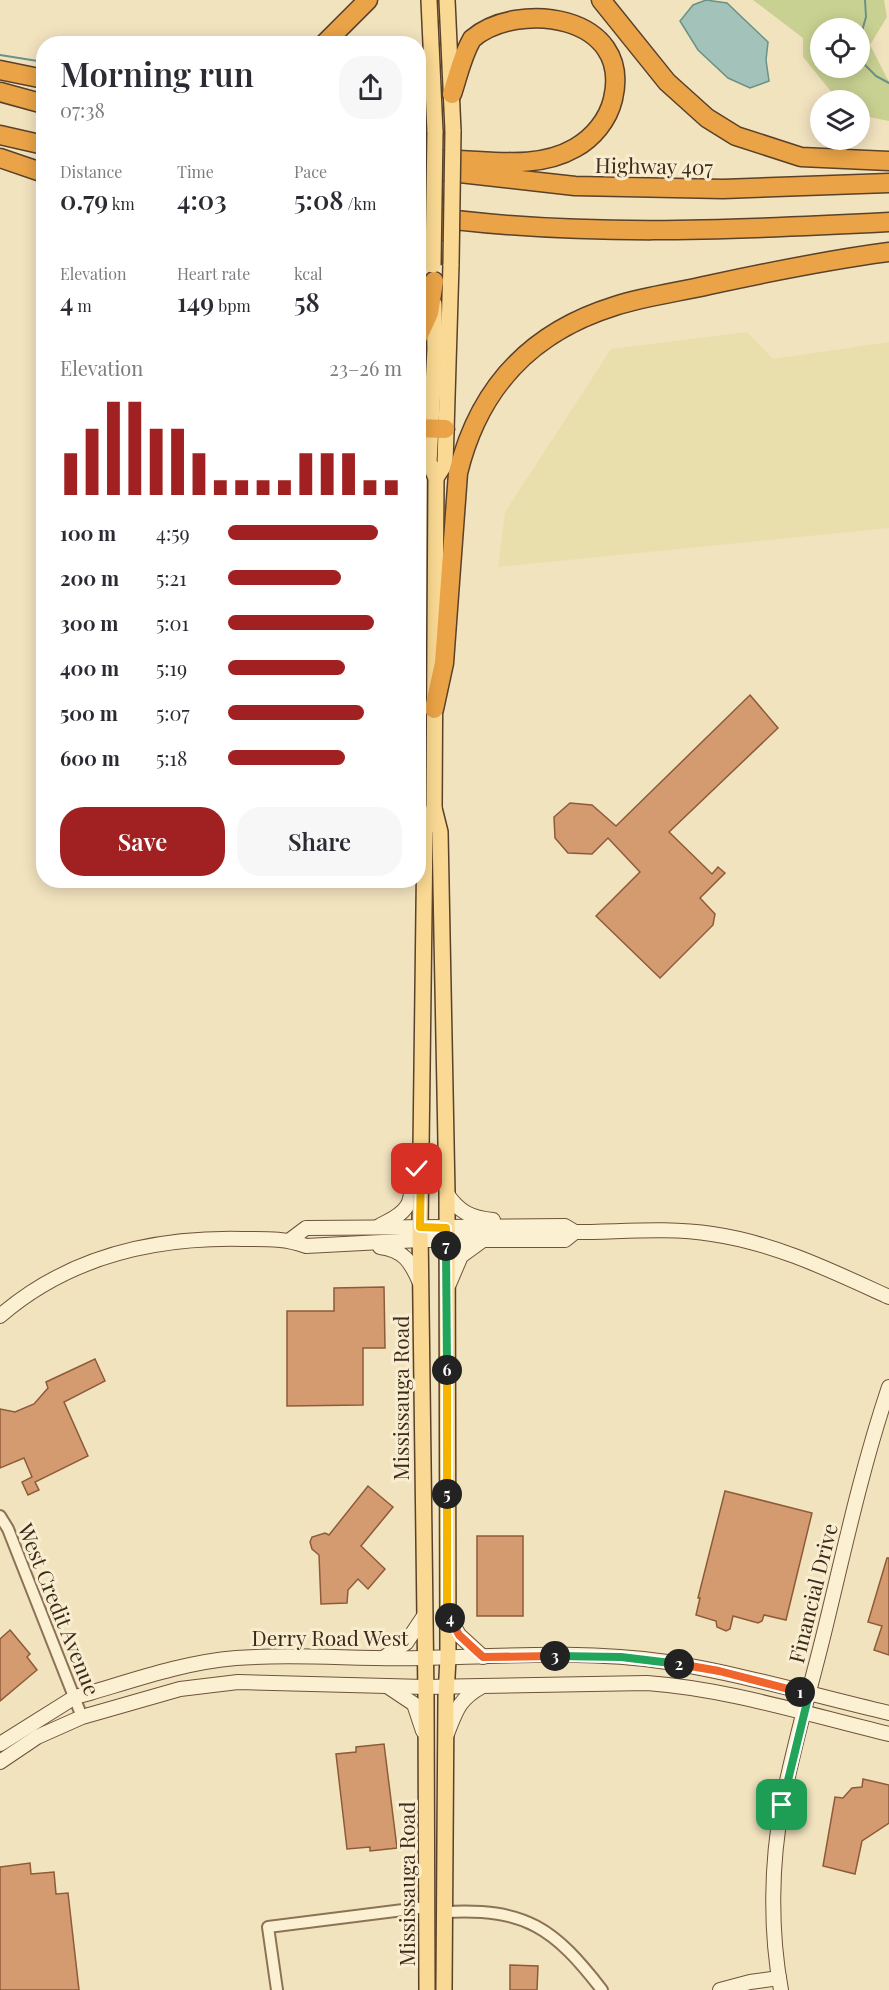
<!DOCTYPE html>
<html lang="en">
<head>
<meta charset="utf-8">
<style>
  body { margin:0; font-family:"Playfair Display",serif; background:#f7f7f7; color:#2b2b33; height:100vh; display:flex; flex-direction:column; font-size:22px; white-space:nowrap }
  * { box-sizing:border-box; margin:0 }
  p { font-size:20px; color:#7c7c81 }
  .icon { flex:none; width:33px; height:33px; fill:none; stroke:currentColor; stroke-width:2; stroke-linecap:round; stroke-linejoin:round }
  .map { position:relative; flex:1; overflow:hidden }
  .drawer { position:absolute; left:36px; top:36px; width:390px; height:852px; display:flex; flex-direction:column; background:#fff; border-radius:24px; box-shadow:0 3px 15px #0003 }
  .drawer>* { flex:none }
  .buttons { position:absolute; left:810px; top:18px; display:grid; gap:12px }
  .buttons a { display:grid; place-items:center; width:60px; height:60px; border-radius:50%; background:#fff; box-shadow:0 3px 15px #0003; font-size:30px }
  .pin { position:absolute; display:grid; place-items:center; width:51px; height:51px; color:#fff; margin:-26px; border-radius:12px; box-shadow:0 3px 9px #0006 }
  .km { position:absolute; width:30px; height:30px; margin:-15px; border-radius:50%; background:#222; color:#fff; font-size:16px; line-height:30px; text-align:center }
  .round { display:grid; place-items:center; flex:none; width:63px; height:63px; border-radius:24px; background:#f7f7f7 }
  .headline { display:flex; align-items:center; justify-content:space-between; height:102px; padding:0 24px }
  h1 { font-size:33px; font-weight:600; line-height:45px }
  .figures { display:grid; grid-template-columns:repeat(3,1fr); gap:9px; height:102px; padding:6px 24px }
  .figures div { display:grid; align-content:center }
  .figures b { font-size:26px; font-weight:600 }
  .figures small { font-size:16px; font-weight:400 }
  .figures p { font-size:16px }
  .chart { height:168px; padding:12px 24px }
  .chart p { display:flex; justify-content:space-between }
  .chart svg { width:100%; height:108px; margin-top:6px; stroke:#a12021; stroke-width:6 }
  .cta { display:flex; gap:12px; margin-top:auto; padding:12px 24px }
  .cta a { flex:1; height:69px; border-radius:24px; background:#a12021; color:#fff; font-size:24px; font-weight:600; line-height:69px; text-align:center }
  .cta a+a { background:#f7f7f7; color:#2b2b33 }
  ul { padding:0 24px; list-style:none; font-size:20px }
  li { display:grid; grid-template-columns:96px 72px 1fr; align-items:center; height:45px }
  li i { height:15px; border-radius:8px; background:#a12021 }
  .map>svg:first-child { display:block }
  .farmland { fill:#e8dfac }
  .green { fill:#c9d192; fill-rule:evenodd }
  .water { fill:#a3c3ba; stroke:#699288; stroke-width:1.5 }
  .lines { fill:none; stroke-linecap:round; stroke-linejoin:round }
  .stream { stroke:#699288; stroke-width:2 }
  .building { fill:#d49b71; stroke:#8e5b39; stroke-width:1.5 }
  .street-casing { stroke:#8c7356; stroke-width:14 }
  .secondary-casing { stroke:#6e5439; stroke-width:16 }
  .primary-casing { stroke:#5a412a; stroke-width:18 }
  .highway-casing { stroke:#5a412a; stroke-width:21 }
  .street { stroke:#fcf0d3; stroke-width:10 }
  .secondary { stroke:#fcf0d3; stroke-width:14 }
  .primary { stroke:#f9d993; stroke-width:15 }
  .highway { stroke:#eaa347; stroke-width:18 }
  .primary-bridge-casing { stroke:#5a412a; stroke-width:18; stroke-linecap:butt }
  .primary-bridge { stroke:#f9d993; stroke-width:15 }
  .split-1-casing { stroke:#fff; stroke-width:12 }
  .split-2-casing { stroke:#fff; stroke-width:12 }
  .split-3-casing { stroke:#fff; stroke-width:12 }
  .split-4-casing { stroke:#fff; stroke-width:12 }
  .split-5-casing { stroke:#fff; stroke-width:12 }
  .split-6-casing { stroke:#fff; stroke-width:12 }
  .split-7-casing { stroke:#fff; stroke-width:12 }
  .split-8-casing { stroke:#fff; stroke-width:12 }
  .split-1 { stroke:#22a559; stroke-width:8 }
  .split-2 { stroke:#f0652b; stroke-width:8 }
  .split-3 { stroke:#22a559; stroke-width:8 }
  .split-4 { stroke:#f0652b; stroke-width:8 }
  .split-5 { stroke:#f5b400; stroke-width:8 }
  .split-6 { stroke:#f5b400; stroke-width:8 }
  .split-7 { stroke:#22a559; stroke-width:8 }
  .split-8 { stroke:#f5b400; stroke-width:8 }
  .labels { text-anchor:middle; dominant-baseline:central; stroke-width:6; stroke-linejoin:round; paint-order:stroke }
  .street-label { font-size:21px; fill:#3b2b1c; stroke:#f9edd0 }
</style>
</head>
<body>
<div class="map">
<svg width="889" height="1990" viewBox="0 0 889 1990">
  <rect width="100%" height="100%" fill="#f2e3bf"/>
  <!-- farmland -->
  <path class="farmland" d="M747 332 773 359 889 342V528L498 567 505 512 611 349Z"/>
  <!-- green -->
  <path class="green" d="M753 0H884L887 17 870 45 889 82V121L860 115V100H838L803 57V38ZM820 28H860V68H820Z"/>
  <!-- water -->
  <path class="water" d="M706 0 727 3 768 42 766 60 769 81 750 88 728 78 698 50 680 21 693 5Z"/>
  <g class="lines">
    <!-- stream -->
    <g class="stream">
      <path d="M860 38 866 17 865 0"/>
      <path d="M0 55 44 62"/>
      <path d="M860 60 876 76 889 83"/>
    </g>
  </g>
  <!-- building -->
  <g class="building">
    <path d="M750 695 778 728 669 832 712 874 718 867 725 873 700 898 715 914 713 925 660 978 596 916 640 872 608 838 592 854 568 853 555 838 554 817 570 803 592 805 616 826Z"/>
    <path d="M384 1287 385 1348H363V1405L287 1406V1311H334V1288Z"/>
    <path d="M95 1359 105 1381 64 1402 88 1456 35 1482 39 1490 28 1495 22 1482 32 1477 24 1458 0 1468V1409L15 1412 34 1404 48 1388 46 1382Z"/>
    <path d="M368 1486 393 1507 361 1546 385 1569 368 1589 358 1579 348 1590 347 1603 321 1604 319 1555 312 1549 310 1542 312 1537 325 1533 329 1535Z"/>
    <path d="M725 1491 812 1513 786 1620 764 1615 762 1621 758 1623 733 1616 730 1629 726 1631 717 1627 716 1621 696 1615 700 1598H698Z"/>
    <rect x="477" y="1536" width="46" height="80"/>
    <path d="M887 1558H889V1655L874 1650 882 1626 868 1622Z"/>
    <path d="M10 1630 30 1654 27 1657 37 1670 0 1701V1639Z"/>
    <path d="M384 1744 397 1848 370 1851V1847L347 1849 336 1754 356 1752V1747Z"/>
    <path d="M863 1779 889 1785V1823L862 1841 855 1874 823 1866 835 1797 843 1798 852 1788 862 1787Z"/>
    <path d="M30 1863 31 1874 54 1872 56 1894 68 1893 79 1990H0V1867Z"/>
    <path d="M510 1965 538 1966 537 1990H510Z"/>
  </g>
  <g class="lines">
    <defs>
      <g id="street">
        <path d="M0 1516 8 1529 82 1717"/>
        <path d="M446 1912C526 1908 554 1928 602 1990"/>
        <path d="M277 1990 268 1927 427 1907"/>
      </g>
      <g id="secondary">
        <path d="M447 1194C459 1212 471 1218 493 1220"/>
        <path d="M379 1226C388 1221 401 1216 407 1206 416 1193 406 1176 421 1166"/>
        <path d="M290 1240 306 1228 565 1226 575 1232C620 1232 668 1227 712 1234 775 1243 832 1271 889 1297"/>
        <path d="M380 1247C404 1250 411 1262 420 1283"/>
        <path d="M449 1284 461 1256 483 1240"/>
        <path d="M0 1316C68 1257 155 1237 243 1239 265 1239 285 1238 306 1246L420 1240H565L575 1232"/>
        <path d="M447 1613 459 1635 483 1657"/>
        <path d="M383 1658 406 1643 424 1616"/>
        <path d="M387 1686 414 1704 423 1731"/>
        <path d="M447 1734C456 1711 459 1699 481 1687"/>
        <path d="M0 1744 75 1697 90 1693C137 1679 186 1662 236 1658 298 1653 360 1660 422 1658 503 1656 587 1650 667 1662 742 1674 816 1696 889 1713"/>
        <path d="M0 1762 37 1737 82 1717 180 1689 238 1682 425 1687 647 1683C729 1689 809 1715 889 1734"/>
        <path d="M720 1990 750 1982 779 1978"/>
        <path d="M781 1990C770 1931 771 1863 782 1805 793 1747 810 1690 824 1633 844 1551 862 1467 889 1387"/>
      </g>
      <g id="primary">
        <path d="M429 0 435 132"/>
        <path d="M447 0 453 131"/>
        <path d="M434 304 435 349 429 462 436 478 434 808 440 832 447 1194 448 1658 446 1696 444 1990"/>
        <path d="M436 478 445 464 451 264"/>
        <path d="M427 1990 426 1697 420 1228 425 831 434 808"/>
      </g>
      <g id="highway">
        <path d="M601 0 667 82 707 118 736 136 801 157 889 161"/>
        <path d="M324 44 368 0"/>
        <path d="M0 70 44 79"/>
        <path d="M0 92 44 104"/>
        <path d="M0 135 44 145"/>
        <path d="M0 158 44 173"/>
        <path d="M418 161C470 154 528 175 575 148 593 138 608 120 613 99 633 14 517 0 472 39 462 56 458 76 452 94"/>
        <path d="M442 171 575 186 723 189 889 183"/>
        <path d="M418 215C571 238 735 230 889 222"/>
        <path d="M418 230 450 231"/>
        <path d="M418 337 429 313 434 281"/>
        <path d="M418 428 445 429"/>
        <path d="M434 709 444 663 458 473C479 387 531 332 615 306 646 296 679 292 709 285 769 272 828 260 889 252"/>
      </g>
    </defs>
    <!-- street casing -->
    <use href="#street" class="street-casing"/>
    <!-- secondary casing -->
    <use href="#secondary" class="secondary-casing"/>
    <!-- primary casing -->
    <use href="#primary" class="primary-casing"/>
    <!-- highway casing -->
    <use href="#highway" class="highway-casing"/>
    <!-- street -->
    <use href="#street" class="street"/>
    <!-- secondary -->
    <use href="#secondary" class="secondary"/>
    <!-- primary -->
    <use href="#primary" class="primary"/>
    <!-- highway -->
    <use href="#highway" class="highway"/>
    <defs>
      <g id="primary-bridge">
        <path d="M451 264 453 131"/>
        <path d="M433 265 435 132"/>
      </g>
    </defs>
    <!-- primary-bridge casing -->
    <use href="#primary-bridge" class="primary-bridge-casing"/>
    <!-- primary-bridge -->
    <use href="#primary-bridge" class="primary-bridge"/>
  </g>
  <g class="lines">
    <defs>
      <path id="split-1" d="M782 1805 809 1694 800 1692"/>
      <path id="split-2" d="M679 1664 719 1671 800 1692"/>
      <path id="split-3" d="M555 1656 621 1657 679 1664"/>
      <path id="split-4" d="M450 1618 459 1635 483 1657 555 1656"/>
      <path id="split-5" d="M447 1494V1613L450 1618"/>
      <path id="split-6" d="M447 1494V1370"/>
      <path id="split-7" d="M446 1246 447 1370"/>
      <path id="split-8" d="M417 1169 421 1166 420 1227 446 1228V1246"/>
    </defs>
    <!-- split-1 casing -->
    <use href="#split-1" class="split-1-casing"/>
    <!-- split-2 casing -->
    <use href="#split-2" class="split-2-casing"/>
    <!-- split-3 casing -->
    <use href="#split-3" class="split-3-casing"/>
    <!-- split-4 casing -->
    <use href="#split-4" class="split-4-casing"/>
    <!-- split-5 casing -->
    <use href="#split-5" class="split-5-casing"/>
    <!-- split-6 casing -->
    <use href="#split-6" class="split-6-casing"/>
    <!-- split-7 casing -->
    <use href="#split-7" class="split-7-casing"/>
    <!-- split-8 casing -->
    <use href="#split-8" class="split-8-casing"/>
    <!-- split-1 -->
    <use href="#split-1" class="split-1"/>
    <!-- split-2 -->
    <use href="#split-2" class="split-2"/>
    <!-- split-3 -->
    <use href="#split-3" class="split-3"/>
    <!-- split-4 -->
    <use href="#split-4" class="split-4"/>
    <!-- split-5 -->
    <use href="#split-5" class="split-5"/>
    <!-- split-6 -->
    <use href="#split-6" class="split-6"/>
    <!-- split-7 -->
    <use href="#split-7" class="split-7"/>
    <!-- split-8 -->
    <use href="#split-8" class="split-8"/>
  </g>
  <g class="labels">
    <!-- street labels -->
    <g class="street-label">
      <text transform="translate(654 165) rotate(1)">Highway 407</text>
      <text transform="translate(400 1398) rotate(-90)">Mississauga Road</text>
      <text transform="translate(812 1593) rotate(-76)">Financial Drive</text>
      <text transform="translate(60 1609) rotate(68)">West Credit Avenue</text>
      <text x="330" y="1637">Derry Road West</text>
      <text transform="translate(406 1884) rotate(-90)">Mississauga Road</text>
    </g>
  </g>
</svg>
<div class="buttons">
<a><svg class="icon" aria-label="locate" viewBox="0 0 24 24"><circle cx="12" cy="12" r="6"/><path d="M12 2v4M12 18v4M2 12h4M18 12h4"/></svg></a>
<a><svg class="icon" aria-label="layers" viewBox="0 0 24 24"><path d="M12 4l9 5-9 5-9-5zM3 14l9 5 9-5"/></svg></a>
</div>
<div class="pin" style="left:782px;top:1805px;background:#1e9e55"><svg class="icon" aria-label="arrive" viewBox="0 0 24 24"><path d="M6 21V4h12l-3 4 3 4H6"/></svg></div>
<div class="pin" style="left:417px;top:1169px;background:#d93025"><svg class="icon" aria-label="check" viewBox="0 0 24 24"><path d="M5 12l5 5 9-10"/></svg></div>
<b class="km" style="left:800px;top:1692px">1</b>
<b class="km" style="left:679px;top:1664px">2</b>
<b class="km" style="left:555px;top:1656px">3</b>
<b class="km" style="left:450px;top:1618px">4</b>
<b class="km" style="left:447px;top:1494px">5</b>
<b class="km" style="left:447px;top:1370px">6</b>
<b class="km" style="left:446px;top:1246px">7</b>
<section class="drawer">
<div class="headline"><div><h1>Morning run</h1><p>07:38</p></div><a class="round"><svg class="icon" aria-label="share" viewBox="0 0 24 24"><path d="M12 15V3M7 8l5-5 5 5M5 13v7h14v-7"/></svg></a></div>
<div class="figures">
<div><p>Distance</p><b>0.79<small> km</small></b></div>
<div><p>Time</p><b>4:03</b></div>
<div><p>Pace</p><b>5:08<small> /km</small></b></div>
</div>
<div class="figures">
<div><p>Elevation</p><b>4<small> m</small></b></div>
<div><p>Heart rate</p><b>149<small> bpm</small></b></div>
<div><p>kcal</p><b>58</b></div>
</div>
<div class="chart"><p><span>Elevation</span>23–26 m</p>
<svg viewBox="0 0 160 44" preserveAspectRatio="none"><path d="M5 44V27M15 44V17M25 44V6M35 44V6M45 44V17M55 44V17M65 44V27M75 44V38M85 44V38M95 44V38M105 44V38M115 44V27M125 44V27M135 44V27M145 44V38M155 44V38"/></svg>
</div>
<ul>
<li><b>100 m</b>4:59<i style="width:86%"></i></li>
<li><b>200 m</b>5:21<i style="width:65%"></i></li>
<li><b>300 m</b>5:01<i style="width:84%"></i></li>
<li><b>400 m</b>5:19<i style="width:67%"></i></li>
<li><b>500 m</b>5:07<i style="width:78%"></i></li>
<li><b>600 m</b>5:18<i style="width:67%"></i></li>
</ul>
<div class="cta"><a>Save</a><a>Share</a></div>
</section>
</div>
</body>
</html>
